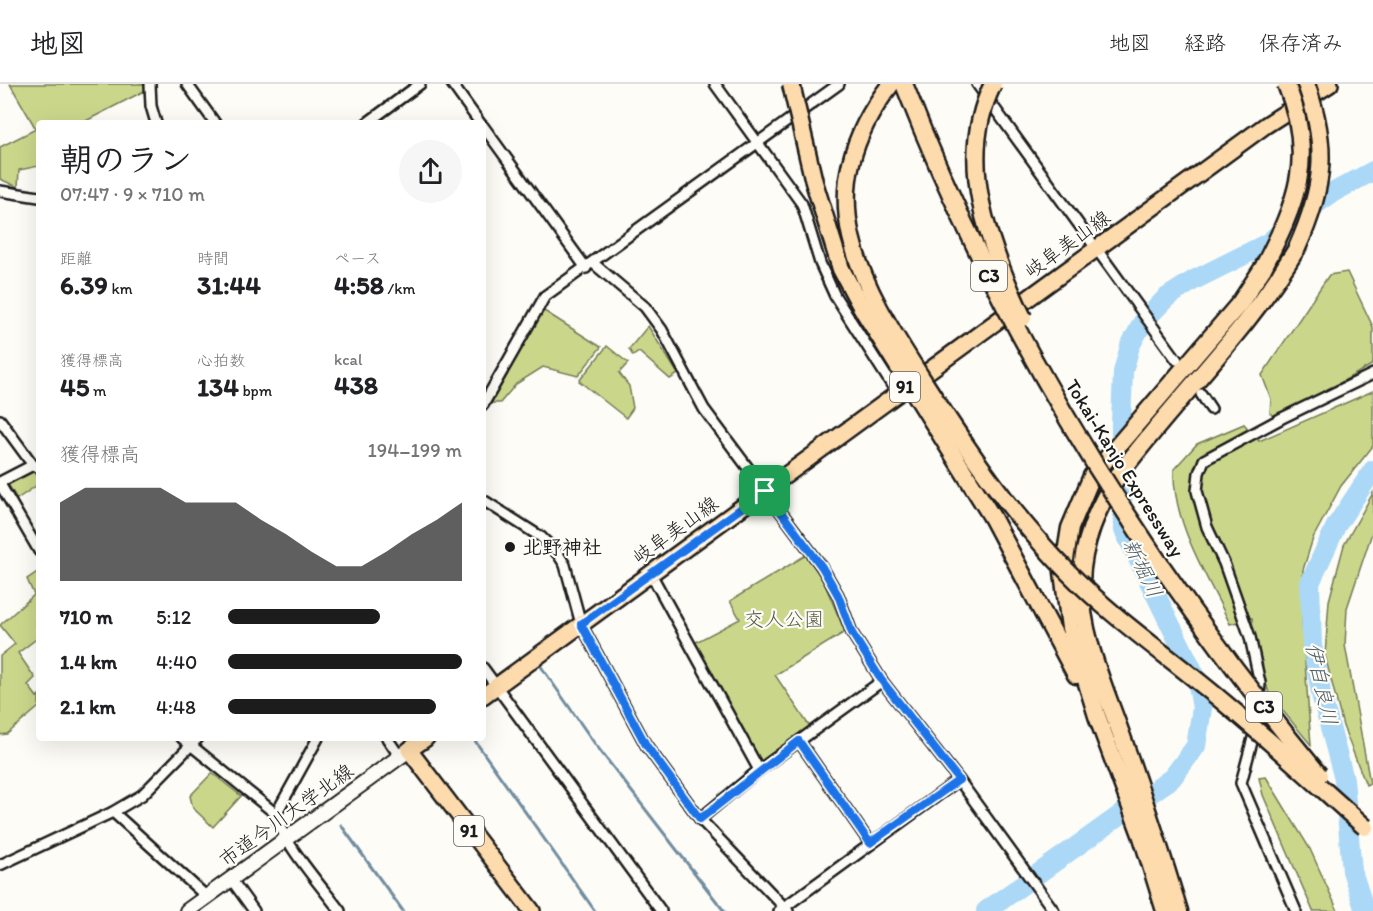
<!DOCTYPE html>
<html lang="ja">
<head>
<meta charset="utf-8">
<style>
  body { margin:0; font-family:Itim,"Klee One",sans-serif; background:#f6f6f6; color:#202124; height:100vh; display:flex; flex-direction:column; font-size:22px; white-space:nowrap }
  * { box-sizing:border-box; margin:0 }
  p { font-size:20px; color:#757577 }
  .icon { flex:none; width:33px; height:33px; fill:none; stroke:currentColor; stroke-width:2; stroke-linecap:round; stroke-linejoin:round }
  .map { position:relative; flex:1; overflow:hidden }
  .panel { position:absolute; left:36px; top:36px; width:450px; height:621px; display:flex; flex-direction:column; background:#fff; border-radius:6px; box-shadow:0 6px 24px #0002 }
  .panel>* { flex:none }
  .pin { position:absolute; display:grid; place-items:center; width:51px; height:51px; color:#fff; margin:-26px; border-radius:12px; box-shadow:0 3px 9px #0006 }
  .round { display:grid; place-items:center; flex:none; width:63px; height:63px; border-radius:32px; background:#f6f6f6 }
  .overview { display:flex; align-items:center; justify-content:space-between; height:102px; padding:0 24px }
  h1 { font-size:33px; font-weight:800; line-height:45px }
  .stats { display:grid; grid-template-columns:repeat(3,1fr); gap:9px; height:102px; padding:6px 24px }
  .stats div { display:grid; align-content:center }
  .stats b { font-size:26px; font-weight:800 }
  .stats small { font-size:16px; font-weight:400 }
  .stats p { font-size:16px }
  .chart { height:168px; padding:12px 24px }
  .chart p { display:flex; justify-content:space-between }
  .chart svg { width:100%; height:108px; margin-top:6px; fill:#1c1c1c; opacity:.7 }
  ul { padding:0 24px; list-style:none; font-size:20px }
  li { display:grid; grid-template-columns:96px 72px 1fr; align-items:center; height:45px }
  li i { height:15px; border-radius:8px; background:#1c1c1c }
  header { display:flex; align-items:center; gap:36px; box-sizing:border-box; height:84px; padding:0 30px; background:#fff; border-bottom:2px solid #e0e0e0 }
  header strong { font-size:28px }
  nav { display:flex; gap:33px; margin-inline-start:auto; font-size:21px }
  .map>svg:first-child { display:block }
  .green { fill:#cad78b; stroke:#737a54; stroke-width:1.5 }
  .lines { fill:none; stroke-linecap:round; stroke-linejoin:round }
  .stream { stroke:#718d9f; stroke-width:3 }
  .river { stroke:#aad8f6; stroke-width:20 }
  .street-casing { stroke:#1c1c1c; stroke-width:14 }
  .secondary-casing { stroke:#1c1c1c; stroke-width:18 }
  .primary-casing { stroke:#1c1c1c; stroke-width:20 }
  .highway-casing { stroke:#1c1c1c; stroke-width:21 }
  .street { stroke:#fdfcf7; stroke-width:9 }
  .secondary { stroke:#fdfcf7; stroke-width:14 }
  .primary { stroke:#fedbac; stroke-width:15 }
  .highway { stroke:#fedbac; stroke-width:16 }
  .highway-bridge-casing { stroke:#1c1c1c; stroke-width:21; stroke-linecap:butt }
  .highway-bridge { stroke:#fedbac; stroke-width:16 }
  .route-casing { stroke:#fff; stroke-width:12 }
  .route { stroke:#1a73e8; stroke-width:8 }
  .poi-dot { fill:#1c1c1c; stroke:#fdfcf7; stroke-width:2 }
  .labels { text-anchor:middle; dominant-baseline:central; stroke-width:4.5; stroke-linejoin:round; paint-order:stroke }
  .shield { fill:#fdfcf7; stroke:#605f5e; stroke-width:1.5 }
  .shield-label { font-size:18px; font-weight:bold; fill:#1c1c1c }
  .street-label { font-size:20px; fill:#1c1c1c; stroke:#fdfcf7 }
  .poi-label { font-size:20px; font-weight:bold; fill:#1c1c1c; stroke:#fdfcf7; text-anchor:start }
  .park-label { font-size:20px; fill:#595d43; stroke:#fdfcf7 }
  .water-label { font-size:21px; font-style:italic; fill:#4e5e68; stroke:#fdfcf7 }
</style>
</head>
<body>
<header>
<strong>地図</strong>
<nav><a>地図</a><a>経路</a><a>保存済み</a></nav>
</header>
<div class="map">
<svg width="1373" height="827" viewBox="0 0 1373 827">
  <rect width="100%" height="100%" fill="#fdfcf7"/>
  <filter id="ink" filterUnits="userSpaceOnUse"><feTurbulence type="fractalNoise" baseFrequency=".0167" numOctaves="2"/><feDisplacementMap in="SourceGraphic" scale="12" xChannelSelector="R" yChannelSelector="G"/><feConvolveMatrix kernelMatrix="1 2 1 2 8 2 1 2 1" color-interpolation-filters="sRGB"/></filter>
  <g filter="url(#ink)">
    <!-- green -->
    <g class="green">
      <path d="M10 0H145L146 6 82 39H39V82L19 86 18 103 0 95V63L36 45Z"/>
      <path d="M1347 188 1373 243V280L1277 335 1270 329 1271 315 1262 291 1329 191Z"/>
      <path d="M541 225 601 263 578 292 543 283 516 300 500 319H491Z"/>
      <path d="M648 242 678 290 670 295 639 268 633 272 629 265Z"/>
      <path d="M607 262 628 279 619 289 629 302 633 324 626 334 579 297Z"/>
      <path d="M1373 307V362L1341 402 1313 454 1303 486 1302 537 1311 661 1269 610 1254 553 1252 534 1230 540C1208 493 1172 439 1174 385L1197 360 1244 340 1259 357Z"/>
      <path d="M36 385 39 386V405L36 402 17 415 8 400Z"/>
      <path d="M1373 409V446L1347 524 1345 561 1370 699 1366 701 1343 642 1325 572 1329 517 1344 461Z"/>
      <path d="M806 471 823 496 845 548 775 591 810 643 760 679 694 559 740 535 730 517Z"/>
      <path d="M39 487V536L36 538 39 553 18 569 35 594 28 601 37 613 39 611V623L7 650 0 651V572L15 560 0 541 34 511 27 495Z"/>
      <path d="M212 689 241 712 213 743 193 724 190 712Z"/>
      <path d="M1266 693 1310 765 1338 827H1313L1263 711 1259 694Z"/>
    </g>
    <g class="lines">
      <!-- stream -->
      <g class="stream">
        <path d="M540 581 595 660 724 827"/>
        <path d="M473 654 595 827"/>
        <path d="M341 741 403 827"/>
      </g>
      <!-- river -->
      <g class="river">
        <path d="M986 827 1172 694 1196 662 1202 624 1197 595 1124 446 1121 405V339L1123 288 1130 262 1143 238 1166 214 1194 196 1268 159 1299 132 1332 109 1373 87"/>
        <path d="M1365 827 1352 787 1344 695 1322 614 1312 561 1310 499 1336 442 1373 386"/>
      </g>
      <defs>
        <g id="street">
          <path d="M150 0 151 22 156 39"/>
          <path d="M187 0 215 39"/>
          <path d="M452 0 480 39"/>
          <path d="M715 0 802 120 820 179 835 212 897 309"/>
          <path d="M977 0 1177 276"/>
          <path d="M367 39 420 0"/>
          <path d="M483 42 586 184"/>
          <path d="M0 107 39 113"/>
          <path d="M593 179 645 223 662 246 704 325 822 483 838 511 852 549 882 597 959 696 1054 827"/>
          <path d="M1201 310 1211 325"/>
          <path d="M483 321 545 212 839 0"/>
          <path d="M0 336 33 381 39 384"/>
          <path d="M0 398 33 381"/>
          <path d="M0 400 39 467"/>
          <path d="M483 416 541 453 558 470 565 481 581 540 646 661 700 735 788 827"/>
          <path d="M651 490 759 686"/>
          <path d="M483 584 661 827"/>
          <path d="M182 654 276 730C281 757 323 804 340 827"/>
          <path d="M387 654 400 673"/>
          <path d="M799 657 870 759"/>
          <path d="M113 728 207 813"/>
          <path d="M276 730 318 654"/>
          <path d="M700 735 759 686 882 597"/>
          <path d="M0 781 113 728 142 711 198 654"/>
          <path d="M231 795 254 827"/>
          <path d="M779 827 959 696"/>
          <path d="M1296 827 1241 699 1257 639 1260 599 1250 553 1224 479 1207 443 1197 407 1199 389 1204 376 1282 334 1373 290"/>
        </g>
        <path id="secondary" d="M187 827 409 666"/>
        <g id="primary">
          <path d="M483 612 1266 41 1330 0"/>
          <path d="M426 654 409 666 532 827"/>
        </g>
        <g id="highway">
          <path d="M992 433 1076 591"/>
          <path d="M1165 827 1142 753 1097 632 1070 544 1063 488 1070 444 1092 392 1240 219 1263 184"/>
          <path d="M1179 827C1161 768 1142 709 1121 650 1104 602 1080 550 1081 498 1082 461 1097 422 1118 392 1176 314 1247 248 1297 164"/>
        </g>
      </defs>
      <!-- street casing -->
      <use href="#street" class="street-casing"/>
      <!-- secondary casing -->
      <use href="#secondary" class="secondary-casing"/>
      <!-- primary casing -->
      <use href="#primary" class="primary-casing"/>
      <!-- highway casing -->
      <use href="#highway" class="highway-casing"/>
      <!-- street -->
      <use href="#street" class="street"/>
      <!-- secondary -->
      <use href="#secondary" class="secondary"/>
      <!-- primary -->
      <use href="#primary" class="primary"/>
      <!-- highway -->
      <use href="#highway" class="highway"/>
      <defs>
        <g id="highway-bridge">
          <path d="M791 0 814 98 841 185 863 226 992 433"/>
          <path d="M891 0C806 110 858 196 924 298 967 365 1012 432 1069 489 1117 538 1176 577 1228 622 1275 661 1320 703 1365 743"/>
          <path d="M904 0C1002 251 1147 483 1319 691"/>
          <path d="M993 0C955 77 989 162 1023 234"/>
          <path d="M1297 164C1324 104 1329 63 1306 0"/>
          <path d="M1263 184C1297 118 1316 73 1286 0"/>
        </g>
      </defs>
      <!-- highway-bridge casing -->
      <use href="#highway-bridge" class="highway-bridge-casing"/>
      <!-- highway-bridge -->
      <use href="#highway-bridge" class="highway-bridge"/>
    </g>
  </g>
  <g class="lines" filter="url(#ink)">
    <defs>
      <path id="route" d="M765 407 822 483 838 511 852 549 882 597 959 696 870 759 799 657 700 735 646 661 581 540Z"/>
    </defs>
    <!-- route casing -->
    <use href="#route" class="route-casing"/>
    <!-- route -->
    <use href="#route" class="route"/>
  </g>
  <!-- markers -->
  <circle class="poi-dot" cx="510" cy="463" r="6"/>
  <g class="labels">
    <!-- shield labels -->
    <g class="shield">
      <rect x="971" y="177" width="36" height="30" rx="4.5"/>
      <rect x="890" y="288" width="30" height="30" rx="4.5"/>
      <rect x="1246" y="608" width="36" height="30" rx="4.5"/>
      <rect x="454" y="732" width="30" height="30" rx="4.5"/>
    </g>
    <g class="shield-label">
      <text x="989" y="192">C3</text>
      <text x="905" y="303">91</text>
      <text x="1264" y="623">C3</text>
      <text x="469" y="747">91</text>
    </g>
    <!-- street labels -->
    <g class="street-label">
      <text transform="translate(1067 160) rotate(-36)">岐阜美山線</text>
      <text transform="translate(1125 384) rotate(58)">Tokai-Kanjo Expressway</text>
      <text transform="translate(675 446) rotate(-36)">岐阜美山線</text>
      <text transform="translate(286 731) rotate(-36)">市道今川大学北線</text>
    </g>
    <!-- poi labels -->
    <g class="poi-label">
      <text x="522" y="463">北野神社</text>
    </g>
    <!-- park labels -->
    <g class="park-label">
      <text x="784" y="535">交人公園</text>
    </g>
    <!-- water labels -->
    <g class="water-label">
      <text transform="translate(1143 484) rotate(64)">新堀川</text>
      <text transform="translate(1322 600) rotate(78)">伊自良川</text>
    </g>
  </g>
</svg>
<div class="pin" style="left:765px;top:407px;background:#1e9e55"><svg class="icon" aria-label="arrive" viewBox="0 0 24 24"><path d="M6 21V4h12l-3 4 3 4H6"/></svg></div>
<section class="panel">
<div class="overview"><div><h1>朝のラン</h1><p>07:47 · 9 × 710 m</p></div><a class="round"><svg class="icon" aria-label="share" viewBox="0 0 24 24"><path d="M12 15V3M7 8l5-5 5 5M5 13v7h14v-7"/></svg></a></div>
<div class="stats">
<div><p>距離</p><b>6.39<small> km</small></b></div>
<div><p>時間</p><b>31:44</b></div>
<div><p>ペース</p><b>4:58<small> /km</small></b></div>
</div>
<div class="stats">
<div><p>獲得標高</p><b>45<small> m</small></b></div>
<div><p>心拍数</p><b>134<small> bpm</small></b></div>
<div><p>kcal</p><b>438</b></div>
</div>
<div class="chart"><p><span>獲得標高</span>194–199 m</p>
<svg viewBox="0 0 160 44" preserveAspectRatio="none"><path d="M0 44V12L10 6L20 6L30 6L40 6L50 12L60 12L70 12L80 19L90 25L100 32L110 38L120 38L130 32L140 25L150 19L160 12V44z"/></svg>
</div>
<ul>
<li><b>710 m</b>5:12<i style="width:65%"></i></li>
<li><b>1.4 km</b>4:40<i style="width:100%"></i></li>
<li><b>2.1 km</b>4:48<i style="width:89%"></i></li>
</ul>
</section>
</div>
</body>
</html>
